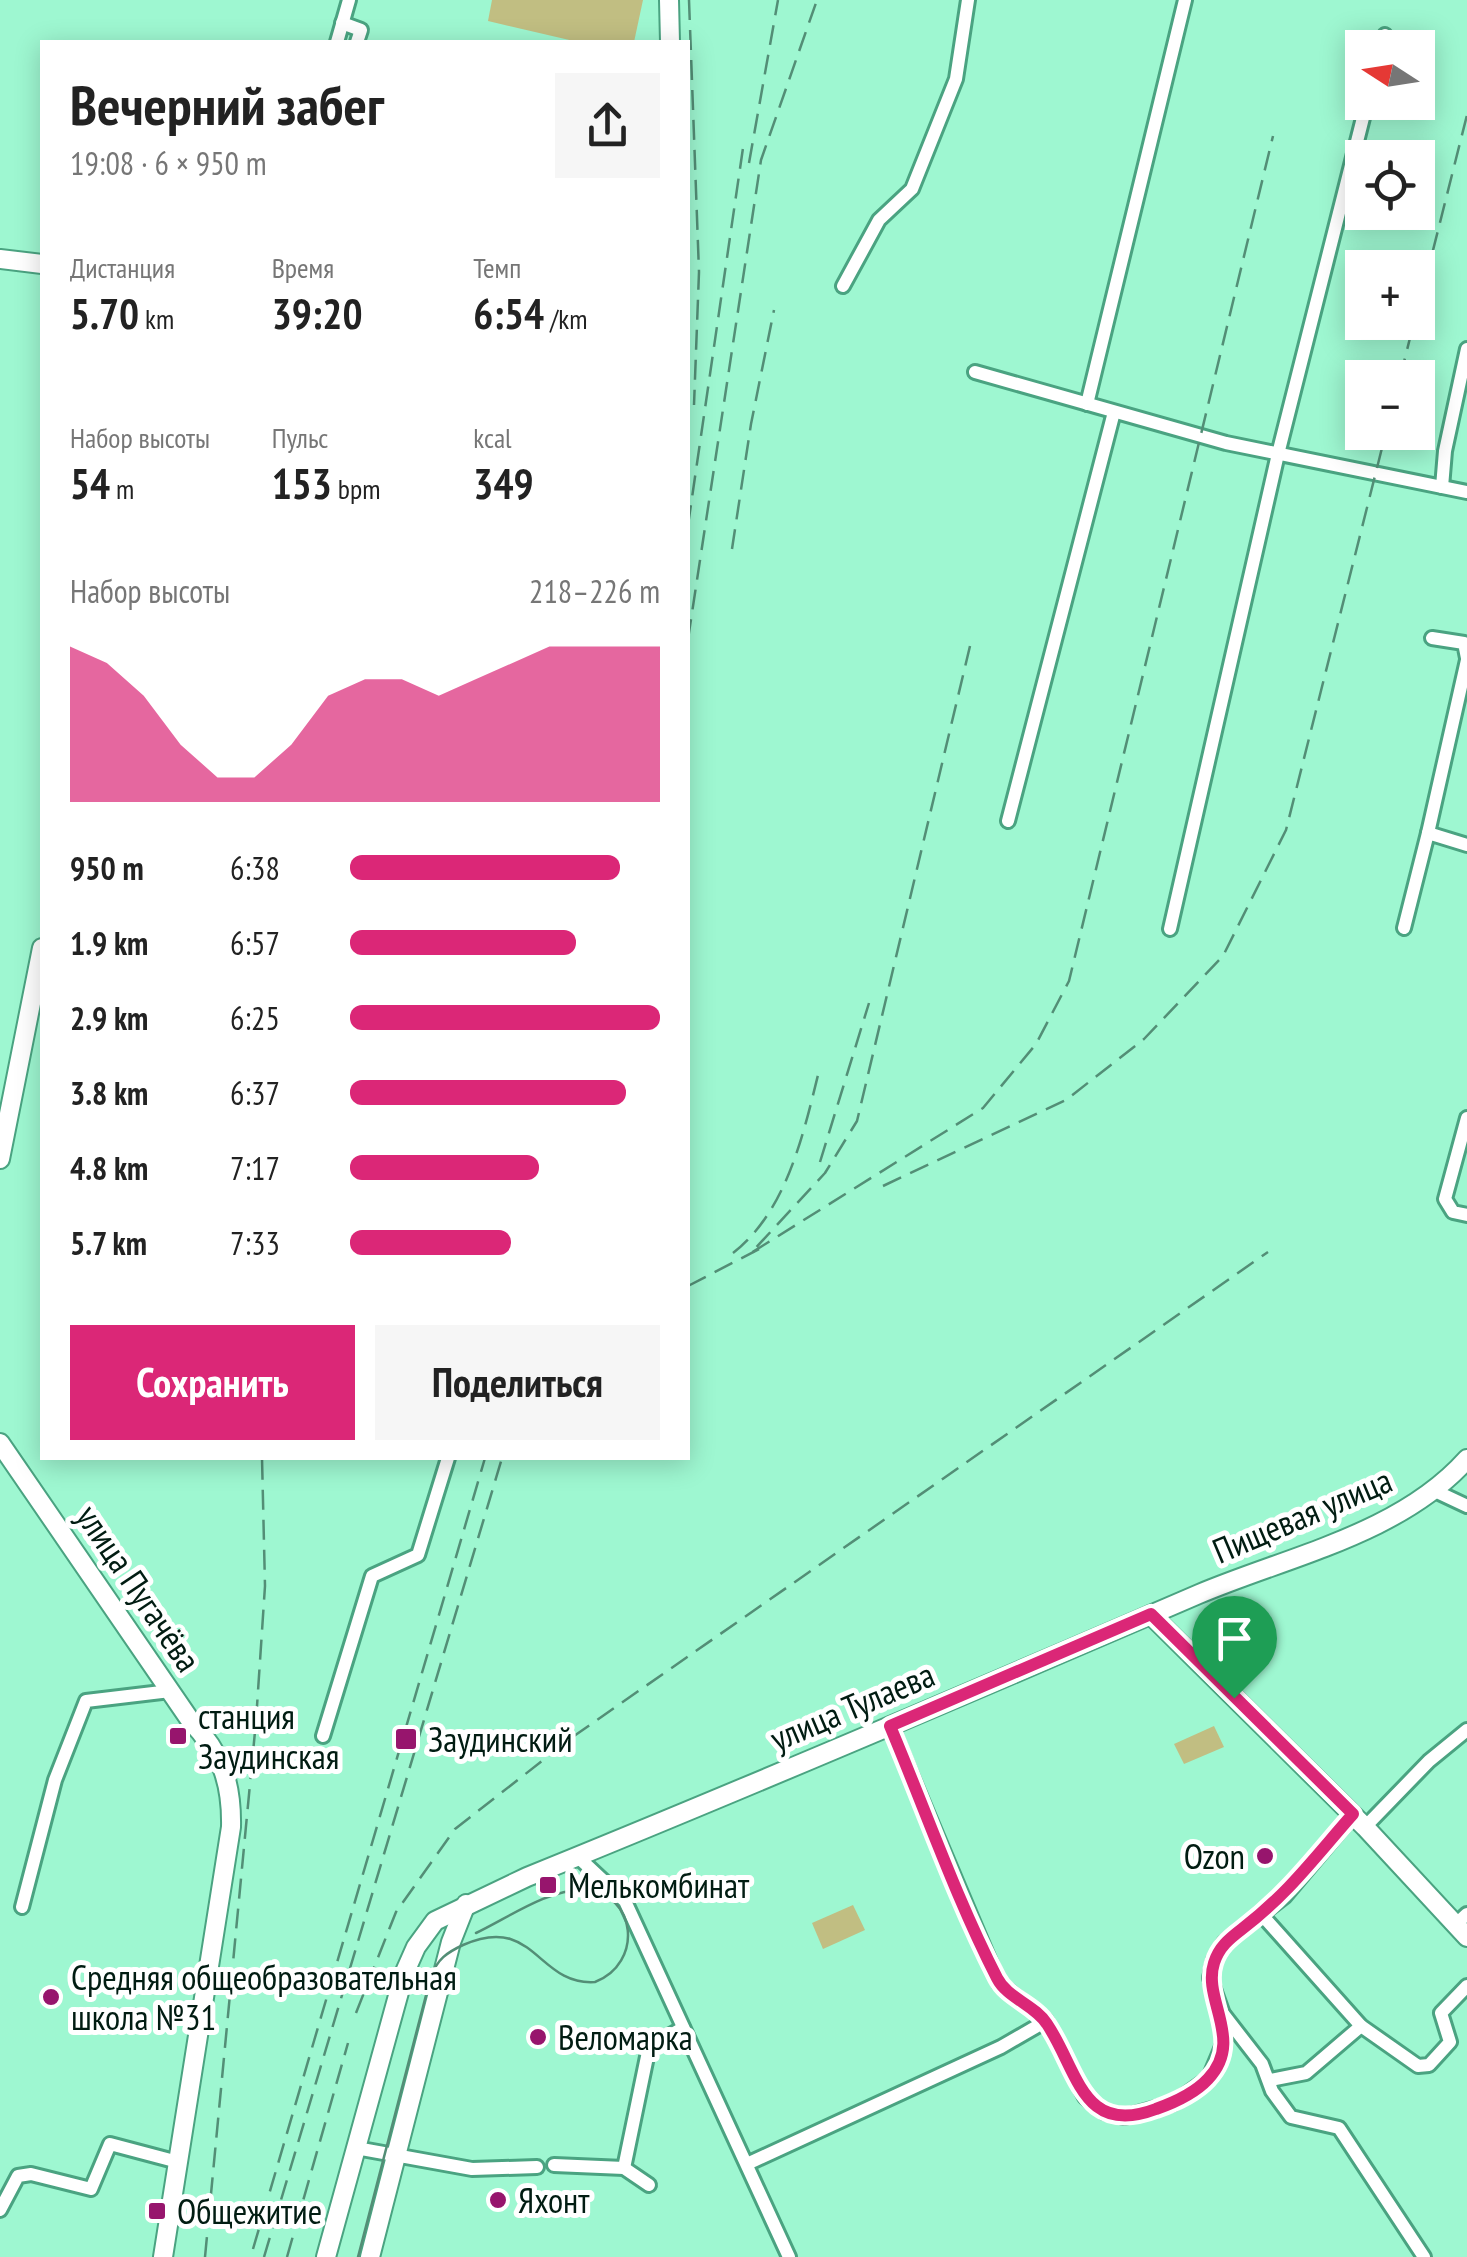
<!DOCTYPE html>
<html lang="ru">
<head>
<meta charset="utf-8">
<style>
  body { margin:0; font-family:"PT Sans Narrow",sans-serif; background:#f6f6f6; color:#222; height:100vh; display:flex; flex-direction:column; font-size:38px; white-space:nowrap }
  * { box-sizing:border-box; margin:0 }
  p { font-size:32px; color:#767676 }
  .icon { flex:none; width:55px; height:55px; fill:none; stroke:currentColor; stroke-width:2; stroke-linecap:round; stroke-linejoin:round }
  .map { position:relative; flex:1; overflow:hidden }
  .side { position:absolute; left:40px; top:40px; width:650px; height:1420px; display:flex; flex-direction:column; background:#fff; border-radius:0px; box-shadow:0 5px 25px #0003 }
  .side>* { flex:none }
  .needle { width:65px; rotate:282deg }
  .buttons { position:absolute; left:1345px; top:30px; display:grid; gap:20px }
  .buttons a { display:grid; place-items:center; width:90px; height:90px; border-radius:0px; background:#fff; box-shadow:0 5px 25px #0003; font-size:50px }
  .pin { position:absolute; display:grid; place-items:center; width:85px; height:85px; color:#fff; margin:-102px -42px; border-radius:50% 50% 50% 0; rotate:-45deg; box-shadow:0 0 10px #0007 }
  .pin .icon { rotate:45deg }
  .round { display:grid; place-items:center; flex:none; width:105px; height:105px; border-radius:0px; background:#f6f6f6 }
  .summary { display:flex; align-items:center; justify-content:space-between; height:170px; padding:0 30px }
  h1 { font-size:55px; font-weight:700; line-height:75px }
  .figures { display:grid; grid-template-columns:repeat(3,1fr); gap:15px; height:170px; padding:10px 30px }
  .figures div { display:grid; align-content:center }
  .figures b { font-size:42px; font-weight:700 }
  .figures small { font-size:28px; font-weight:400 }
  .figures p { font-size:28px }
  .chart { height:280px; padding:20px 30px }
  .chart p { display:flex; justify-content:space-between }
  .chart svg { width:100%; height:180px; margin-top:10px; fill:#db2777; opacity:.7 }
  .primary-button { display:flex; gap:20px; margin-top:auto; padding:20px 30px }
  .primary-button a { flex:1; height:115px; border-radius:0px; background:#db2777; color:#fff; font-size:40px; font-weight:700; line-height:115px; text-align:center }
  .primary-button a+a { background:#f6f6f6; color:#222 }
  ul { padding:0 30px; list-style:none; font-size:32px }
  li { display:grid; grid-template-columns:160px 120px 1fr; align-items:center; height:75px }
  li i { height:25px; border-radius:12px; background:#db2777 }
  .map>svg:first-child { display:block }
  .green { fill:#c1be82 }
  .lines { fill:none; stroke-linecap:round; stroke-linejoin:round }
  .street-casing { stroke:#4aa381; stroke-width:18 }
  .secondary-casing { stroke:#4aa381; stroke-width:22 }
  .street { stroke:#fff; stroke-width:12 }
  .secondary { stroke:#fff; stroke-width:18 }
  .tram { stroke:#538e76; stroke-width:2.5 }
  .rail { stroke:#538e76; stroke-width:2.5; stroke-dasharray:20 10; stroke-linecap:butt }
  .route-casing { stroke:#fff; stroke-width:20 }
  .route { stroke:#db2777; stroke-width:12 }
  .poi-dot { fill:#97156d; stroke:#fff; stroke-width:4 }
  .labels { text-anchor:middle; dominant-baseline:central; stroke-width:10; stroke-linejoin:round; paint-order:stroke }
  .street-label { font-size:35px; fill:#011c12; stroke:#fff }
  .poi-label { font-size:35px; fill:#011c12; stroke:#fff; text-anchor:start }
</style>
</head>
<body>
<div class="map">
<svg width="1467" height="2257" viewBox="0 0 1467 2257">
  <rect width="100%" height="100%" fill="#9ef7d1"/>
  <!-- green -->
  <g class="green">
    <path d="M492 0H643L634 42H578L488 21Z"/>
    <path d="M1214 1726 1224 1747 1184 1764 1174 1744Z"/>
    <path d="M853 1905 865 1930 823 1949 812 1923Z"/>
  </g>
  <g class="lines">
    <defs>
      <g id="street">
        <path d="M342 23 361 30 357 42"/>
        <path d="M337 42 349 0"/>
        <path d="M1381 48 1385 35"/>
        <path d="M843 286 879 220 912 189 956 79 968 0"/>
        <path d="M975 372 1226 443 1467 492"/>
        <path d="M1087 404 1185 0"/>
        <path d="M1442 487 1445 451 1467 349"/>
        <path d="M1432 638 1464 643 1467 658"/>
        <path d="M1008 821 1114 412"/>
        <path d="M1428 833 1467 660"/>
        <path d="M1404 928 1428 833 1467 845"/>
        <path d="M1170 929 1278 454 1367 102"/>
        <path d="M1467 1118 1445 1199 1453 1212 1467 1215"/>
        <path d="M1433 1490 1467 1506"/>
        <path d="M190 1720 225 1723"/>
        <path d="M890 1725 999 1983 1046 2021 1085 2097 1104 2112 1124 2117 1174 2103 1209 2078 1224 2042 1223 2014 1210 1978 1214 1960 1224 1943 1285 1896 1353 1815"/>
        <path d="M323 1736 372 1576 418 1555 448 1458"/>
        <path d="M1365 1827 1429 1761 1467 1730"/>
        <path d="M578 1857 625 1901 789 2257"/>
        <path d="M22 1907 55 1780 86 1701 170 1691"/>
        <path d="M1261 1914 1361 2026 1418 2066 1429 2065 1450 2042 1441 2013 1467 1986"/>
        <path d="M1455 1925 1467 1914"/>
        <path d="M1224 2015 1262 2064 1272 2091 1291 2117 1339 2128 1424 2257"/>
        <path d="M1270 2080 1306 2073 1361 2026"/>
        <path d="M356 2148 472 2169 537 2167"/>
        <path d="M747 2164 1001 2047 1046 2021"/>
        <path d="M554 2165 624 2168 649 2185"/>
        <path d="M624 2168 649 2047 683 2028"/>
        <path d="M0 2210 18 2176 31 2174 91 2189 110 2144 178 2162"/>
      </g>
      <g id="secondary">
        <path d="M669 0 670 42"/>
        <path d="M0 259 42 264"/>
        <path d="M0 1159 42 948"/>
        <path d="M0 1443 190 1720C221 1753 232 1781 231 1827L163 2257"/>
        <path d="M1151 1615 1365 1827 1467 1937"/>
        <path d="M326 2257 404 1974 416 1947 435 1921 527 1877C752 1786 976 1690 1199 1594 1289 1556 1400 1534 1467 1459"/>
        <path d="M370 2257 451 1942 466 1904"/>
      </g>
    </defs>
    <!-- street casing -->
    <use href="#street" class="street-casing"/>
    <!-- secondary casing -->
    <use href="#secondary" class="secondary-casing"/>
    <!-- street -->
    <use href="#street" class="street"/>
    <!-- secondary -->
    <use href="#secondary" class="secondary"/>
    <!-- tram -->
    <path class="tram" d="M358 2257 431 1976C438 1959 446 1953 463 1945 535 1913 537 1986 595 1982 643 1964 638 1893 584 1890 550 1888 506 1919 476 1933"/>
    <!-- rail -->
    <g class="rail">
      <path d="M689 0 699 272 694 405"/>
      <path d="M749 163 778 0"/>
      <path d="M1418 310 1467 115"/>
      <path d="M1400 378 1414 322"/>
      <path d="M688 525 743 148"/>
      <path d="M732 549 751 424 774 310"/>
      <path d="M688 639 761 160 817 0"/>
      <path d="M970 646 857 1121 825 1173 751 1253 983 1108 1036 1044 1069 981 1273 136"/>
      <path d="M820 1162 869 1003"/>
      <path d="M883 1186 1066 1100 1144 1039 1223 956 1286 830 1386 432"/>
      <path d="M733 1253C788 1210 804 1131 820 1067"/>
      <path d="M688 1286 763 1247"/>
      <path d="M356 2013 396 1912 455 1829 574 1736 1268 1252"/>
      <path d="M253 2249 485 1458"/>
      <path d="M205 2257 256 1721 265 1586 262 1458"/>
      <path d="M264 2257 502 1458"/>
      <path d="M287 2257 348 2043"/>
    </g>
  </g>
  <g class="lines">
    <defs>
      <path id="route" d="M1151 1614 1353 1814C1314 1858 1289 1893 1242 1929 1229 1939 1219 1947 1214 1963 1202 2000 1245 2040 1208 2079 1195 2093 1173 2103 1156 2109 1082 2137 1078 2070 1047 2024 1035 2005 1007 1998 997 1978 956 1898 925 1809 890 1726Z"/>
    </defs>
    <!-- route casing -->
    <use href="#route" class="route-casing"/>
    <!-- route -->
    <use href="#route" class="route"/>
  </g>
  <!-- markers -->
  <g class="poi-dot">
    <rect x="168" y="1726" width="20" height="20" rx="5"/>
    <rect x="394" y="1727" width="24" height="24" rx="5"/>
    <circle cx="1265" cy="1856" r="10"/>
    <rect x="538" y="1875" width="20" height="20" rx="5"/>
    <circle cx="51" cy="1997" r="10"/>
    <circle cx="538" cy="2037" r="10"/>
    <circle cx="498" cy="2200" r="10"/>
    <rect x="147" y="2201" width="20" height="20" rx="5"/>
  </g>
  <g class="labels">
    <!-- street labels -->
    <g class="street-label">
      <text transform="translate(1302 1515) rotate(-23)">Пищевая улица</text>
      <text transform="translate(139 1588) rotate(56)">улица Пугачёва</text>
      <text transform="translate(852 1706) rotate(-23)">улица Тулаева</text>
    </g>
    <!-- poi labels -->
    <g class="poi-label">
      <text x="198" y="1716">станция<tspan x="198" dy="40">Заудинская</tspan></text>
      <text x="428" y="1739">Заудинский</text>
      <text x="1245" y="1856" text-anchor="end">Ozon</text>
      <text x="568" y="1885">Мелькомбинат</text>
      <text x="71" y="1977">Средняя общеобразовательная<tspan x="71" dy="40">школа №31</tspan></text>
      <text x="558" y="2037">Веломарка</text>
      <text x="518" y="2200">Яхонт</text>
      <text x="177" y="2211">Общежитие</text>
    </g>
  </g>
</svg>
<div class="buttons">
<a><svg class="needle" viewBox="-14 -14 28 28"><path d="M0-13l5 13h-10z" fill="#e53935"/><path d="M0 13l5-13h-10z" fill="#767676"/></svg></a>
<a><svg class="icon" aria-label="locate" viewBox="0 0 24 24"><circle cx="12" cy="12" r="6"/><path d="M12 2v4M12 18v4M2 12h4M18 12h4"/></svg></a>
<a>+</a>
<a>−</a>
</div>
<div class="pin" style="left:1234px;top:1698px;background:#1e9e55"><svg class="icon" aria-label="arrive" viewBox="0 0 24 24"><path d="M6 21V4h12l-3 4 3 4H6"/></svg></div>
<section class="side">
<div class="summary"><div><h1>Вечерний забег</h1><p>19:08 · 6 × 950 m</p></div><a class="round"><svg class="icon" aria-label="share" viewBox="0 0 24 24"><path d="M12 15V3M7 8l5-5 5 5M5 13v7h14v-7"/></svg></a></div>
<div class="figures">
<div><p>Дистанция</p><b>5.70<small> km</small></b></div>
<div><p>Время</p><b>39:20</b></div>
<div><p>Темп</p><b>6:54<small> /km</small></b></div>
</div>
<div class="figures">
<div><p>Набор высоты</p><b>54<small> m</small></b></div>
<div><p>Пульс</p><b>153<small> bpm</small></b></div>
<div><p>kcal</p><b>349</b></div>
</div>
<div class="chart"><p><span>Набор высоты</span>218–226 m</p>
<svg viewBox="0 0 160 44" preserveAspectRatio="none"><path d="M0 44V6L10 10L20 18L30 30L40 38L50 38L60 30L70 18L80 14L90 14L100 18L110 14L120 10L130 6L140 6L150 6L160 6V44z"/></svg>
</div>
<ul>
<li><b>950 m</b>6:38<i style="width:87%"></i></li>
<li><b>1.9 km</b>6:57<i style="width:73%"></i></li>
<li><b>2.9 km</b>6:25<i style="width:100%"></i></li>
<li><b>3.8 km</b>6:37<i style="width:89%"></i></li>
<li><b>4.8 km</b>7:17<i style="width:61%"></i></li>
<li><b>5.7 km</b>7:33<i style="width:52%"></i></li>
</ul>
<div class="primary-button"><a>Сохранить</a><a>Поделиться</a></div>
</section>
</div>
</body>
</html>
